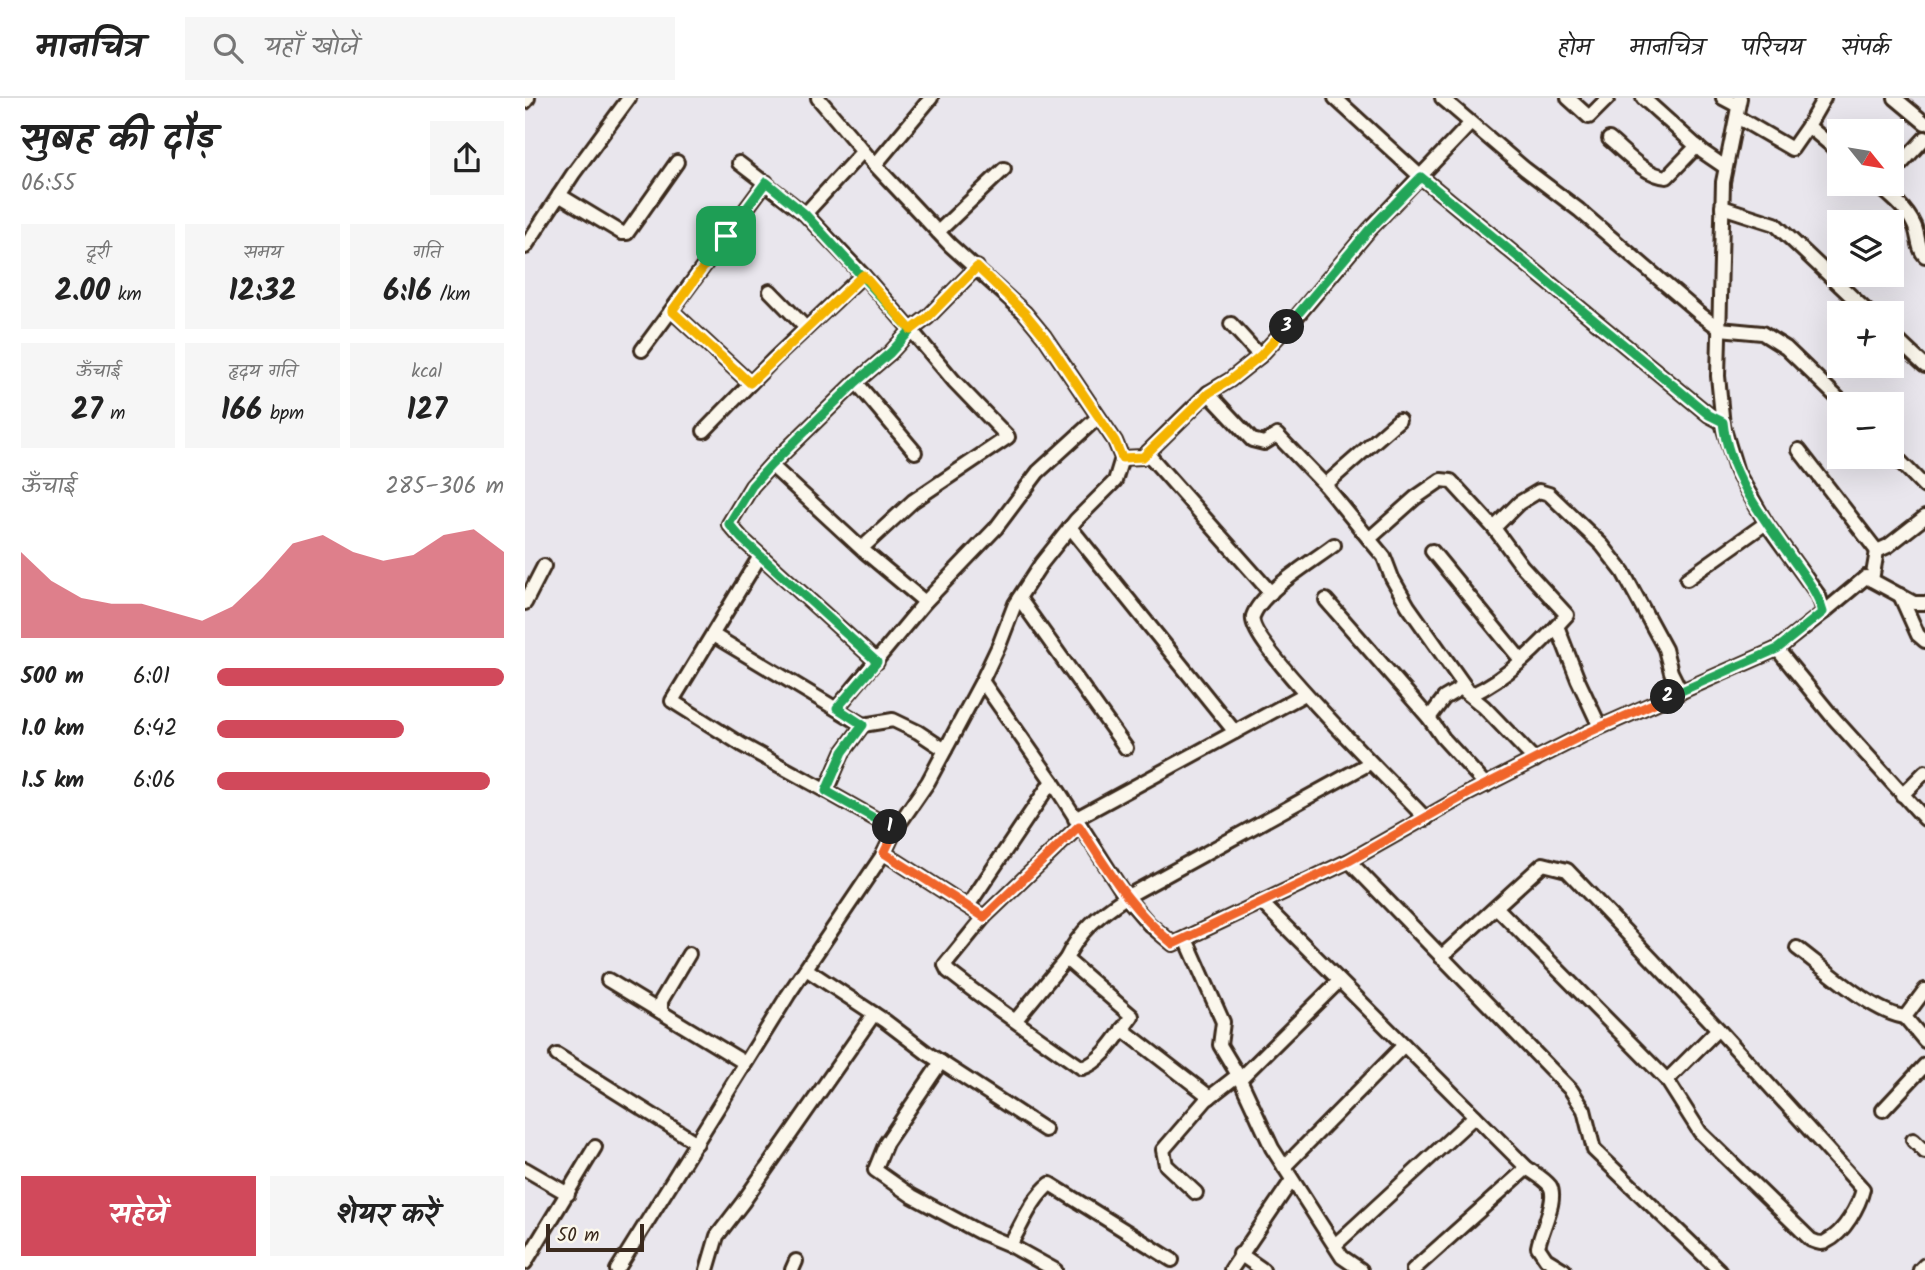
<!DOCTYPE html>
<html lang="hi">
<head>
<meta charset="utf-8">
<style>
  body { margin:0; font-family:Kalam,"Playpen Sans Deva",sans-serif; background:#f6f6f6; color:#222; height:100vh; display:flex; flex-direction:column; font-size:26px; white-space:nowrap }
  * { box-sizing:border-box; margin:0 }
  p { font-size:23px; color:#767676 }
  .icon { flex:none; width:38px; height:38px; fill:none; stroke:currentColor; stroke-width:2; stroke-linecap:round; stroke-linejoin:round }
  .map { position:relative; flex:1; overflow:hidden }
  .drawer { display:flex; flex-direction:column; background:#fff; width:525px }
  .drawer>* { flex:none }
  .needle { width:46px; rotate:120deg }
  .buttons { position:absolute; left:1302px; top:21px; display:grid; gap:14px }
  .buttons a { display:grid; place-items:center; width:77px; height:77px; border-radius:0px; background:#fff; box-shadow:0 7px 28px #0002; font-size:35px }
  .scale { position:absolute; left:21px; bottom:18px; width:98px; box-sizing:border-box; padding-left:7px; border:4px solid #3b2a1e; border-top:0; font-size:19px; line-height:24px; white-space:nowrap; color:#3b2a1e; -webkit-text-stroke:5px #fbf7ec; paint-order:stroke }
  .pin { position:absolute; display:grid; place-items:center; width:60px; height:60px; color:#fff; margin:-30px; border-radius:14px; box-shadow:0 4px 10px #0006 }
  .km { position:absolute; width:35px; height:35px; margin:-18px; border-radius:50%; background:#222; color:#fff; font-size:19px; line-height:35px; text-align:center }
  .round { display:grid; place-items:center; flex:none; width:74px; height:74px; border-radius:0px; background:#f6f6f6 }
  .summary { display:flex; align-items:center; justify-content:space-between; height:119px; padding:0 21px }
  h1 { font-size:38px; font-weight:600; line-height:52px }
  .figures { display:grid; grid-template-columns:repeat(3,1fr); gap:10px; height:119px; padding:7px 21px }
  .figures div { display:grid; align-content:center; border-radius:0px; background:#f6f6f6; text-align:center }
  .figures b { font-size:30px; font-weight:600 }
  .figures small { font-size:19px; font-weight:400 }
  .figures p { font-size:19px }
  .chart { height:196px; padding:14px 21px }
  .chart p { display:flex; justify-content:space-between }
  .chart svg { width:100%; height:126px; margin-top:7px; fill:#d1495b; opacity:.7 }
  .primary-button { display:flex; gap:14px; margin-top:auto; padding:14px 21px }
  .primary-button a { flex:1; height:80px; border-radius:0px; background:#d1495b; color:#fff; font-size:28px; font-weight:600; line-height:80px; text-align:center }
  .primary-button a+a { background:#f6f6f6; color:#222 }
  ul { padding:0 21px; list-style:none; font-size:23px }
  li { display:grid; grid-template-columns:112px 84px 1fr; align-items:center; height:52px }
  li i { height:18px; border-radius:9px; background:#d1495b }
  header { display:flex; align-items:center; gap:42px; box-sizing:border-box; height:98px; padding:0 35px; background:#fff; border-bottom:2px solid #e0e0e0 }
  header strong { font-size:33px }
  nav { display:flex; gap:38px; margin-inline-start:auto; font-size:24px }
  .search { width:490px; height:63px; background:#f6f6f6; display:flex; align-items:center; gap:18px; box-sizing:border-box; padding:0 24px; border-radius:0px; color:#767676; font-size:26px }
  main { display:flex; flex:1; min-height:0 }
  .map>svg:first-child { display:block }
  .lines { fill:none; stroke-linecap:round; stroke-linejoin:round }
  .street-casing { stroke:#3b2a1e; stroke-width:18 }
  .street { stroke:#fbf7ec; stroke-width:12 }
  .split-1-casing { stroke:#fff; stroke-width:14 }
  .split-2-casing { stroke:#fff; stroke-width:14 }
  .split-3-casing { stroke:#fff; stroke-width:14 }
  .split-4-casing { stroke:#fff; stroke-width:14 }
  .split-1 { stroke:#22a559; stroke-width:9 }
  .split-2 { stroke:#f0652b; stroke-width:9 }
  .split-3 { stroke:#22a559; stroke-width:9 }
  .split-4 { stroke:#f5b400; stroke-width:9 }
</style>
</head>
<body>
<header>
<strong>मानचित्र</strong>
<div class="search"><svg class="icon" aria-label="search" viewBox="0 0 24 24"><circle cx="10" cy="10" r="6"/><path d="M15 15l6 6"/></svg>यहाँ खोजें</div>
<nav><a>होम</a><a>मानचित्र</a><a>परिचय</a><a>संपर्क</a></nav>
</header>
<main>
<section class="drawer">
<div class="summary"><div><h1>सुबह की दौड़</h1><p>06:55</p></div><a class="round"><svg class="icon" aria-label="share" viewBox="0 0 24 24"><path d="M12 15V3M7 8l5-5 5 5M5 13v7h14v-7"/></svg></a></div>
<div class="figures">
<div><p>दूरी</p><b>2.00<small> km</small></b></div>
<div><p>समय</p><b>12:32</b></div>
<div><p>गति</p><b>6:16<small> /km</small></b></div>
</div>
<div class="figures">
<div><p>ऊँचाई</p><b>27<small> m</small></b></div>
<div><p>हृदय गति</p><b>166<small> bpm</small></b></div>
<div><p>kcal</p><b>127</b></div>
</div>
<div class="chart"><p><span>ऊँचाई</span>285–306 m</p>
<svg viewBox="0 0 160 44" preserveAspectRatio="none"><path d="M0 44V14L10 24L20 30L30 32L40 32L50 35L60 38L70 33L80 23L90 11L100 8L110 14L120 17L130 15L140 8L150 6L160 14V44z"/></svg>
</div>
<ul>
<li><b>500 m</b>6:01<i style="width:100%"></i></li>
<li><b>1.0 km</b>6:42<i style="width:65%"></i></li>
<li><b>1.5 km</b>6:06<i style="width:95%"></i></li>
</ul>
<div class="primary-button"><a>सहेजें</a><a>शेयर करें</a></div>
</section>
<div class="map">
<svg width="1400" height="1172" viewBox="0 0 1400 1172">
  <rect width="100%" height="100%" fill="#e9e6ed"/>
  <filter id="ink" filterUnits="userSpaceOnUse"><feTurbulence type="fractalNoise" baseFrequency=".0143" numOctaves="2"/><feDisplacementMap in="SourceGraphic" scale="14" xChannelSelector="R" yChannelSelector="G"/><feConvolveMatrix kernelMatrix="1 2 1 2 8 2 1 2 1" color-interpolation-filters="sRGB"/></filter>
  <g filter="url(#ink)">
    <g class="lines">
      <defs>
        <g id="street">
          <path d="M810 0 896 79 1184 317 1197 324"/>
          <path d="M917 0 1000 71 1054 112 1175 216 1195 231 1237 235 1261 250 1319 306"/>
          <path d="M1043 0 1064 19 1083 0"/>
          <path d="M1118 0 1178 54 1200 69"/>
          <path d="M1198 0 1213 8"/>
          <path d="M1370 0 1400 25"/>
          <path d="M0 4 3 0"/>
          <path d="M1212 19 1267 51 1283 28 1314 54"/>
          <path d="M1283 28 1299 0"/>
          <path d="M1084 41C1101 55 1119 77 1142 79L1172 48"/>
          <path d="M214 65 280 116 338 53"/>
          <path d="M350 67 406 0"/>
          <path d="M1367 76 1400 40"/>
          <path d="M1351 86C1365 97 1382 111 1389 127 1394 137 1392 150 1400 158"/>
          <path d="M34 97 97 135H102L152 64"/>
          <path d="M1197 109 1250 126 1344 215"/>
          <path d="M413 134 479 71"/>
          <path d="M0 149 48 76 104 0"/>
          <path d="M338 177 386 232 365 255 331 284 246 367 227 388 204 426 217 441 352 564"/>
          <path d="M245 193 281 230"/>
          <path d="M147 213 225 285"/>
          <path d="M706 226 735 258"/>
          <path d="M1367 237 1400 268"/>
          <path d="M117 252 241 84"/>
          <path d="M331 284 390 354"/>
          <path d="M683 295 727 342 739 345 752 337 800 387 844 441 890 400 916 382 926 383 969 430 994 405 1014 393 1024 396 1077 447 1098 474 1140 551 1146 574 1156 594"/>
          <path d="M179 333 249 261 338 177 280 116"/>
          <path d="M1274 352 1352 453"/>
          <path d="M622 355 746 495"/>
          <path d="M1367 355 1400 389"/>
          <path d="M597 360 618 359 683 295 705 282 735 258 773 217 844 132 945 26"/>
          <path d="M246 367 339 453 400 504"/>
          <path d="M800 387 874 322"/>
          <path d="M545 429 710 634"/>
          <path d="M844 441 859 459 867 480 883 508 946 597C983 580 1015 547 1042 517L997 468 969 430"/>
          <path d="M809 447C787 464 737 493 728 518 720 544 877 694 901 721"/>
          <path d="M337 450 388 403 483 339 429 283 386 232 403 219 452 169"/>
          <path d="M907 453 996 562"/>
          <path d="M235 458 147 603 217 647 301 693"/>
          <path d="M1162 481 1241 425"/>
          <path d="M1347 482 1352 453 1363 448 1400 419"/>
          <path d="M1375 497 1393 537 1400 543"/>
          <path d="M494 500 601 650"/>
          <path d="M801 502 904 620 918 640 961 687"/>
          <path d="M0 505 19 468"/>
          <path d="M1299 514 1341 479 1389 505H1400"/>
          <path d="M1032 528 1053 582 1075 629"/>
          <path d="M188 537 338 627"/>
          <path d="M1252 551 1306 617 1400 721"/>
          <path d="M457 583 527 683 601 799 624 826 648 846 824 763 944 695 1062 635 1252 551 1299 514 1294 498 1241 425 1212 374 1198 328 1193 278 1198 84 1215 0"/>
          <path d="M312 610 400 504 471 430 513 374 572 320"/>
          <path d="M904 620 919 600 936 590 959 609 1010 662"/>
          <path d="M1377 697 1400 674"/>
          <path d="M550 721 780 596"/>
          <path d="M370 732 301 693 318 654 338 627 368 622 393 634 420 652"/>
          <path d="M359 755 459 819 420 867 423 873C466 907 512 939 557 970 578 964 594 935 607 918L541 861 490 923"/>
          <path d="M824 763 1046 992 1059 1012 1069 1052 1194 1172"/>
          <path d="M737 805 1002 1070C1009 1075 1020 1081 1025 1088 1033 1102 1016 1132 1013 1149L1021 1161 1039 1172"/>
          <path d="M443 808 527 683"/>
          <path d="M459 819 554 728"/>
          <path d="M661 841 698 924 695 947 713 977 747 1050 817 1159 836 1172"/>
          <path d="M1272 850C1299 870 1348 915 1380 919"/>
          <path d="M916 859 1018 766 1042 772 1193 931 1338 1091C1334 1108 1319 1135 1302 1143 1297 1147 1291 1144 1286 1142L1175 1034 1142 982 971 809"/>
          <path d="M541 861C554 833 575 816 601 799L845 665"/>
          <path d="M281 871 360 923 402 955 520 1032"/>
          <path d="M83 882 220 965"/>
          <path d="M1400 892 1380 919 1400 943"/>
          <path d="M136 914V903L164 856"/>
          <path d="M597 931 685 999"/>
          <path d="M32 957 172 1045"/>
          <path d="M416 964 361 1045 350 1072 387 1098 454 1134 485 1147 530 1172"/>
          <path d="M715 981 814 883"/>
          <path d="M1142 982 1193 931"/>
          <path d="M1358 1012 1400 967"/>
          <path d="M1388 1042 1400 1054"/>
          <path d="M759 1069 879 947"/>
          <path d="M0 1071 43 1096"/>
          <path d="M671 1095 641 1067 638 1052 681 1002 713 977"/>
          <path d="M485 1147C497 1127 507 1100 525 1086L647 1162"/>
          <path d="M810 1147 950 1018"/>
          <path d="M715 1156 738 1172"/>
          <path d="M0 1165 70 1049"/>
          <path d="M92 1172 263 897 359 755 370 732 403 684 457 583 475 545 490 506 516 466 551 422 590 383 597 360 590 343 519 238 500 215 425 147 350 67 293 0"/>
          <path d="M182 1172 192 1138 218 1104 349 916"/>
          <path d="M267 1172 271 1163"/>
          <path d="M706 1172 767 1082"/>
          <path d="M888 1172 1002 1070"/>
          <path d="M1395 1172 1400 1167"/>
        </g>
      </defs>
      <!-- street casing -->
      <use href="#street" class="street-casing"/>
      <!-- street -->
      <use href="#street" class="street"/>
    </g>
  </g>
  <g class="lines" filter="url(#ink)">
    <defs>
      <path id="split-1" d="M201 138 241 84 280 116 386 232 365 255 331 284 246 367 227 388 204 426 217 441 352 564 312 610 338 627 318 654 301 693 365 729"/>
      <path id="split-2" d="M365 729 370 732 359 755 459 819 554 728C584 773 605 811 648 846L824 763 944 695 1062 635 1143 599"/>
      <path id="split-3" d="M762 229 844 132 896 79 1184 317 1198 324C1203 374 1237 419 1265 458 1278 476 1292 493 1298 514L1252 551 1143 599"/>
      <path id="split-4" d="M201 138 147 213 225 285 338 177 386 232 403 219 452 169 500 215 519 238 590 343 597 360 618 359 684 295 705 282 735 258 762 229"/>
    </defs>
    <!-- split-1 casing -->
    <use href="#split-1" class="split-1-casing"/>
    <!-- split-2 casing -->
    <use href="#split-2" class="split-2-casing"/>
    <!-- split-3 casing -->
    <use href="#split-3" class="split-3-casing"/>
    <!-- split-4 casing -->
    <use href="#split-4" class="split-4-casing"/>
    <!-- split-1 -->
    <use href="#split-1" class="split-1"/>
    <!-- split-2 -->
    <use href="#split-2" class="split-2"/>
    <!-- split-3 -->
    <use href="#split-3" class="split-3"/>
    <!-- split-4 -->
    <use href="#split-4" class="split-4"/>
  </g>
</svg>
<div class="buttons">
<a><svg class="needle" viewBox="-14 -14 28 28"><path d="M0-13l5 13h-10z" fill="#e53935"/><path d="M0 13l5-13h-10z" fill="#767676"/></svg></a>
<a><svg class="icon" aria-label="layers" viewBox="0 0 24 24"><path d="M12 4l9 5-9 5-9-5zM3 14l9 5 9-5"/></svg></a>
<a>+</a>
<a>−</a>
</div>
<div class="scale">50 m</div>
<div class="pin" style="left:201px;top:138px;background:#1e9e55"><svg class="icon" aria-label="arrive" viewBox="0 0 24 24"><path d="M6 21V4h12l-3 4 3 4H6"/></svg></div>
<b class="km" style="left:365px;top:729px">1</b>
<b class="km" style="left:1143px;top:599px">2</b>
<b class="km" style="left:762px;top:229px">3</b>
</div>
</main>
</body>
</html>
